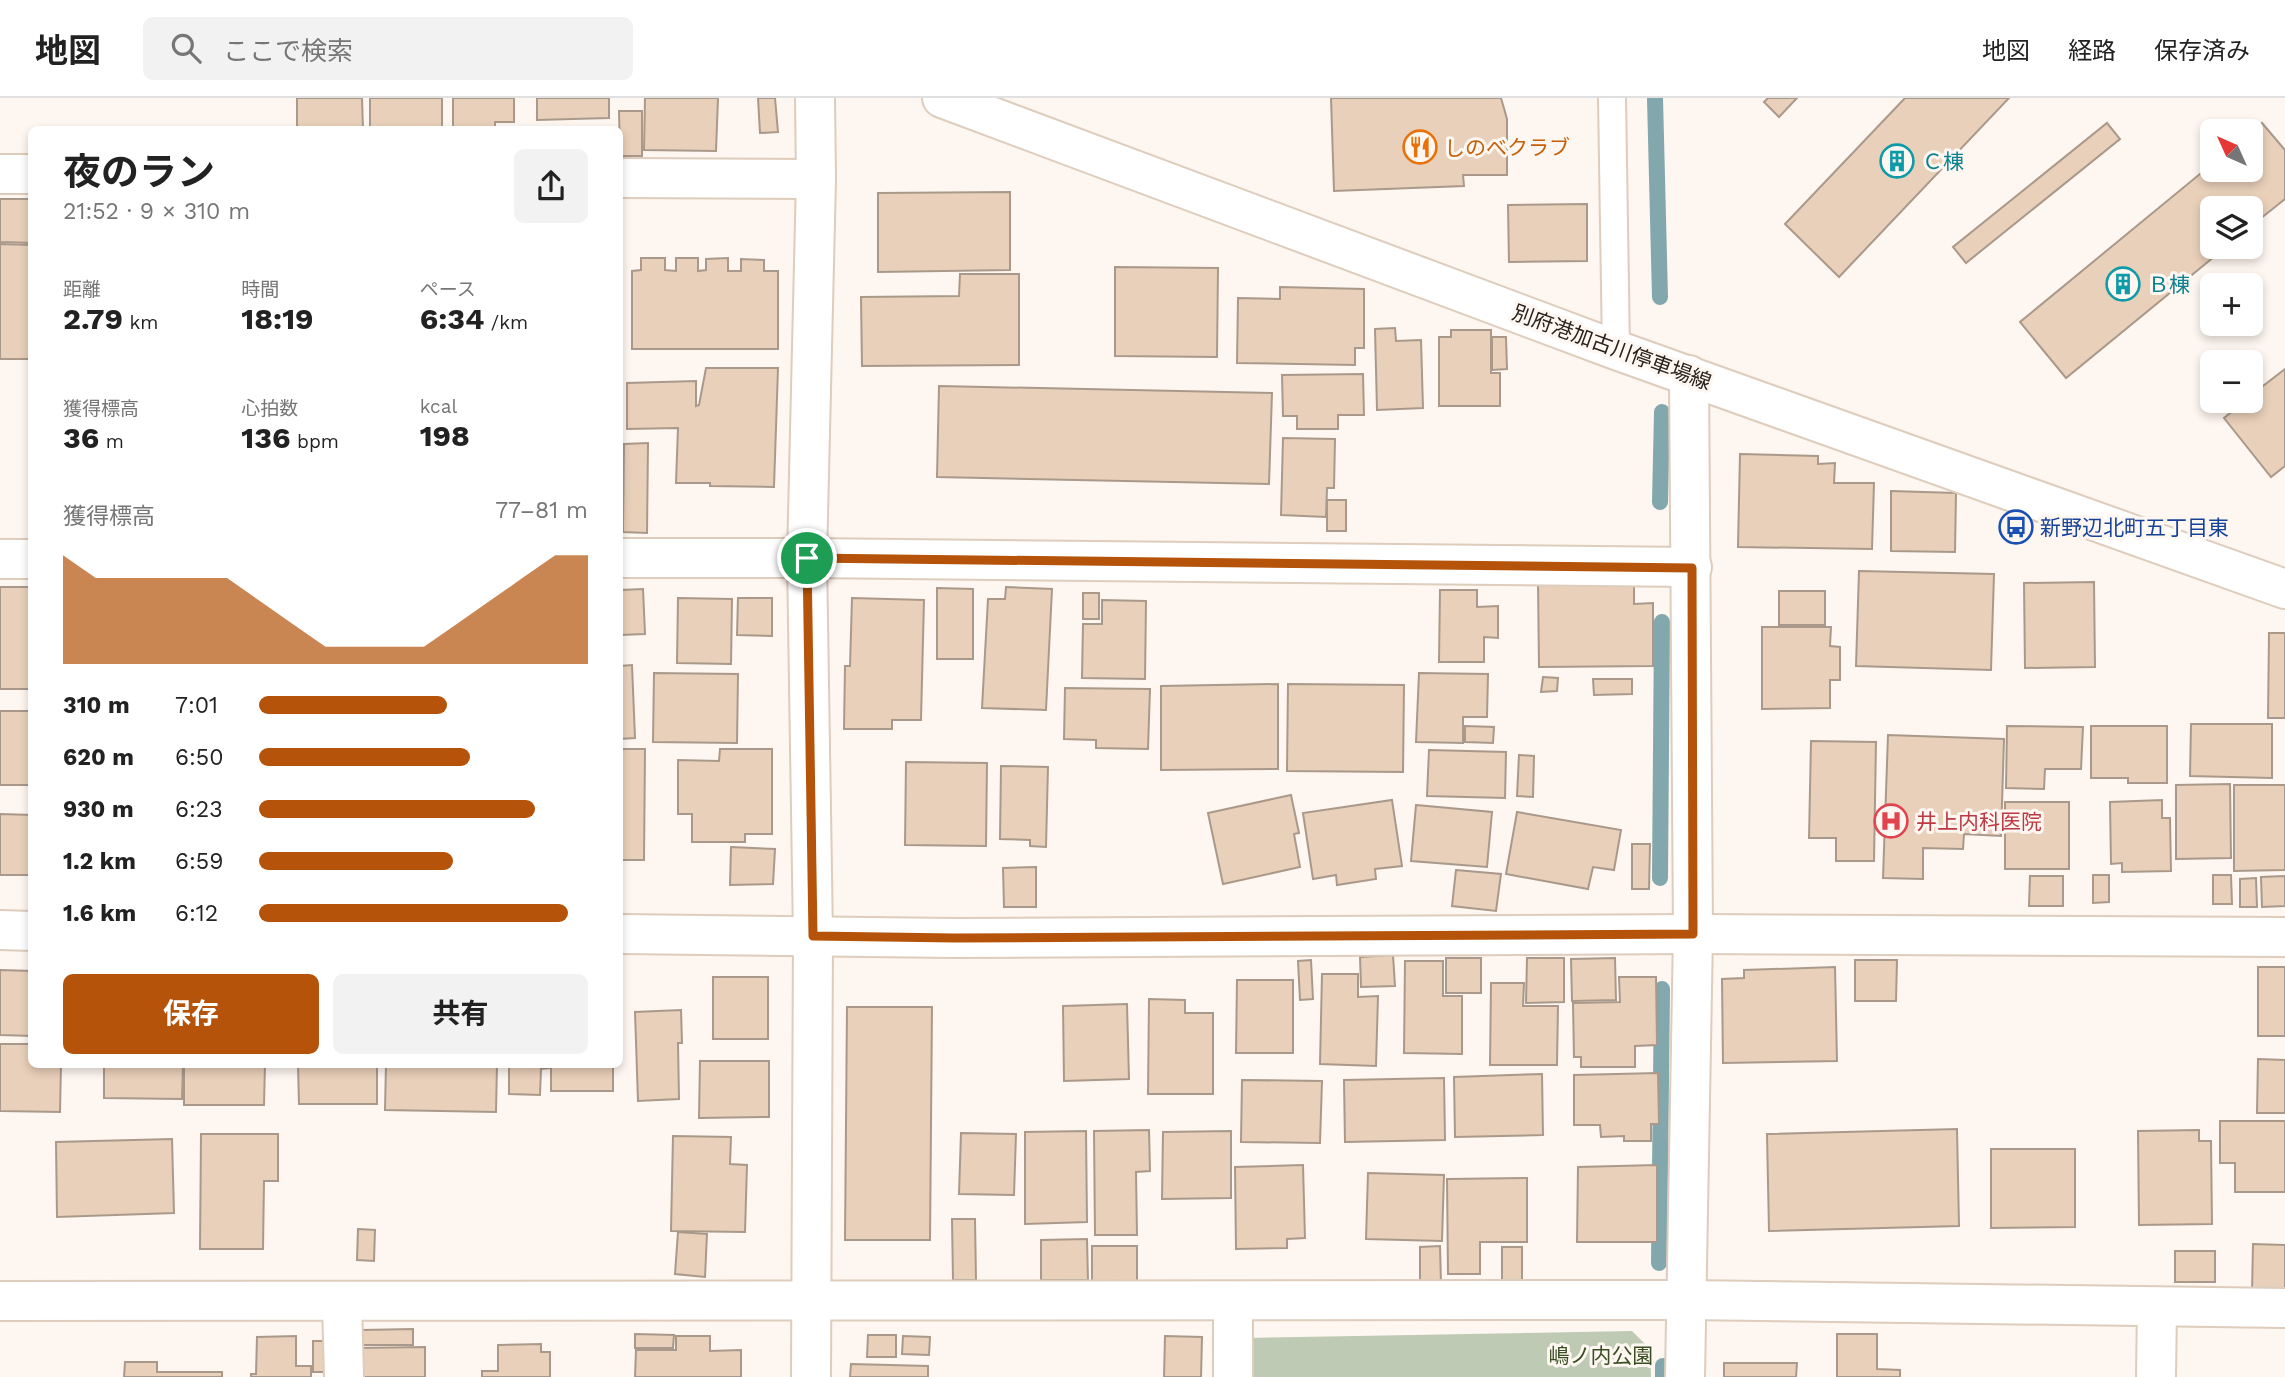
<!DOCTYPE html>
<html lang="ja">
<head>
<meta charset="utf-8">
<style>
  body { margin:0; font-family:"Work Sans","Noto Sans JP",sans-serif; background:#f2f2f2; color:#222; height:100vh; display:flex; flex-direction:column; font-size:26px; white-space:nowrap }
  * { box-sizing:border-box; margin:0 }
  p { font-size:23px; color:#767676 }
  .icon { flex:none; width:38px; height:38px; fill:none; stroke:currentColor; stroke-width:2; stroke-linecap:round; stroke-linejoin:round }
  .map { position:relative; flex:1; overflow:hidden }
  .panel { position:absolute; left:28px; top:28px; width:595px; height:942px; display:flex; flex-direction:column; background:#fff; border-radius:10px; box-shadow:0 4px 10px #0003 }
  .panel>* { flex:none }
  .needle { width:46px; rotate:315deg }
  .buttons { position:absolute; left:2200px; top:21px; display:grid; gap:14px }
  .buttons a { display:grid; place-items:center; width:63px; height:63px; border-radius:10px; background:#fff; box-shadow:0 4px 10px #0003; font-size:35px }
  .pin { position:absolute; display:grid; place-items:center; width:60px; height:60px; color:#fff; margin:-30px; border:4px solid #fff; border-radius:50%; box-shadow:0 2px 7px #0007 }
  .round { display:grid; place-items:center; flex:none; width:74px; height:74px; border-radius:10px; background:#f2f2f2 }
  .head { display:flex; align-items:center; justify-content:space-between; height:119px; padding:0 35px }
  h1 { font-size:38px; font-weight:700; line-height:52px }
  .figures { display:grid; grid-template-columns:repeat(3,1fr); gap:10px; height:119px; padding:7px 35px }
  .figures div { display:grid; align-content:center }
  .figures b { font-size:30px; font-weight:700 }
  .figures small { font-size:19px; font-weight:400 }
  .figures p { font-size:19px }
  .chart { height:196px; padding:14px 35px }
  .chart p { display:flex; justify-content:space-between }
  .chart svg { width:100%; height:126px; margin-top:7px; fill:#b45309; opacity:.7 }
  .cta { display:flex; gap:14px; margin-top:auto; padding:14px 35px }
  .cta a { flex:1; height:80px; border-radius:10px; background:#b45309; color:#fff; font-size:28px; font-weight:700; line-height:80px; text-align:center }
  .cta a+a { background:#f2f2f2; color:#222 }
  ul { padding:0 35px; list-style:none; font-size:23px }
  li { display:grid; grid-template-columns:112px 84px 1fr; align-items:center; height:52px }
  li i { height:18px; border-radius:9px; background:#b45309 }
  header { display:flex; align-items:center; gap:42px; box-sizing:border-box; height:98px; padding:0 35px; background:#fff; border-bottom:2px solid #e0e0e0 }
  header strong { font-size:33px }
  nav { display:flex; gap:38px; margin-inline-start:auto; font-size:24px }
  .search { width:490px; height:63px; background:#f2f2f2; display:flex; align-items:center; gap:18px; box-sizing:border-box; padding:0 24px; border-radius:10px; color:#767676; font-size:26px }
  .map>svg:first-child { display:block }
  .green { fill:#becab4 }
  .lines { fill:none; stroke-linecap:round; stroke-linejoin:round }
  .stream { stroke:#82a7ac; stroke-width:16 }
  .building { fill:#e9d0ba; stroke:#aa998a; stroke-width:2 }
  .lane-casing { stroke:#deccbc; stroke-width:30 }
  .street-casing { stroke:#deccbc; stroke-width:42 }
  .secondary-casing { stroke:#deccbc; stroke-width:42 }
  .lane { stroke:#fff; stroke-width:26 }
  .street { stroke:#fff; stroke-width:38 }
  .secondary { stroke:#fff; stroke-width:38 }
  .route-casing { stroke:#fff; stroke-width:14 }
  .route { stroke:#b45309; stroke-width:9 }
  .labels { text-anchor:middle; dominant-baseline:central; stroke-width:6; stroke-linejoin:round; paint-order:stroke }
  .food-label { font-size:21px; fill:#c56008; stroke:#fef6f0; text-anchor:start }
  .culture-label { font-size:21px; fill:#0d838f; stroke:#fef6f0; text-anchor:start }
  .street-label { font-size:21px; fill:#29231d; stroke:#fef6f0 }
  .transit-label { font-size:21px; fill:#164399; stroke:#fef6f0; text-anchor:start }
  .health-label { font-size:21px; fill:#be3a42; stroke:#fef6f0; text-anchor:start }
  .park-label { font-size:21px; fill:#3a4e23; stroke:#fef6f0 }
</style>
</head>
<body>
<header>
<strong>地図</strong>
<div class="search"><svg class="icon" aria-label="search" viewBox="0 0 24 24"><circle cx="10" cy="10" r="6"/><path d="M15 15l6 6"/></svg>ここで検索</div>
<nav><a>地図</a><a>経路</a><a>保存済み</a></nav>
</header>
<div class="map">
<svg width="2285" height="1279" viewBox="0 0 2285 1279">
  <rect width="100%" height="100%" fill="#fef6f0"/>
  <!-- green -->
  <path class="green" d="M1632 1233 1650 1251 1651 1279H1248L1247 1240Z"/>
  <g class="lines">
    <!-- stream -->
    <g class="stream">
      <path d="M1655 0 1660 199"/>
      <path d="M1660 404 1662 314"/>
      <path d="M1660 780 1662 524"/>
      <path d="M1659 1165 1662 891"/>
      <path d="M1663 1279V1268"/>
    </g>
  </g>
  <!-- building -->
  <g class="building">
    <path d="M297 0H362L363 32H297Z"/>
    <rect x="370" y="0" width="72" height="32"/>
    <path d="M453 0H514V24H495V32H453Z"/>
    <path d="M537 0H609V20L537 22Z"/>
    <path d="M645 0H718L716 53 644 52Z"/>
    <path d="M758 0H775L778 34 760 35Z"/>
    <path d="M1331 0H1501L1507 21V77H1463L1464 88 1334 93Z"/>
    <path d="M1768 0H1797L1779 19 1764 4Z"/>
    <path d="M1905 0H2009L1839 179 1785 126Z"/>
    <path d="M619 13H642V58H620Z"/>
    <path d="M2107 25 2120 41 1966 165 1953 149Z"/>
    <path d="M2262 25 2285 52V101L2250 129V110H2212V149H2226L2066 280 2020 224 2212 66V72H2250V35Z"/>
    <path d="M1010 94V172L878 174V95Z"/>
    <path d="M0 101H32V145L0 144Z"/>
    <path d="M1587 106V163L1509 164 1508 107Z"/>
    <path d="M0 146 32 147V261H0Z"/>
    <path d="M641 160H665V172L676 173V160H698V173L706 172V161L728 160V173H741V161L764 162V173H778V251H632V173L641 172Z"/>
    <path d="M1115 169 1218 170 1217 259 1115 258Z"/>
    <path d="M960 176H1019V267L862 268 861 199 959 198Z"/>
    <path d="M1280 189 1364 191V250H1355V267L1237 265 1238 200 1280 201Z"/>
    <path d="M1395 230 1396 243 1421 242 1423 310 1377 312 1375 231Z"/>
    <path d="M1451 232H1491V275H1500V308H1439V239H1451Z"/>
    <path d="M1492 239H1506L1507 271 1492 272Z"/>
    <path d="M706 270H778L774 389 710 388V385H676L678 330 627 331V285L696 283V308L699 307Z"/>
    <path d="M2285 271V368L2271 379 2224 320 2245 303H2250V298Z"/>
    <path d="M1363 276 1364 317H1338V331H1297V318H1283L1282 277Z"/>
    <path d="M939 288 1272 295 1269 386 937 379Z"/>
    <path d="M1283 340 1335 341 1334 390H1327L1326 419 1281 417Z"/>
    <path d="M648 345 647 435 623 434 624 346Z"/>
    <path d="M1740 356 1818 358V366L1835 365 1834 385H1874L1872 451 1738 449Z"/>
    <path d="M1891 393 1956 395 1955 454 1891 453Z"/>
    <rect x="1327" y="402" width="19" height="31"/>
    <path d="M1859 473 1994 476 1991 572 1856 568Z"/>
    <path d="M1634 483V506L1653 505V568L1539 569 1538 484Z"/>
    <path d="M2094 484 2095 569 2025 570 2024 485Z"/>
    <rect x="0" y="489" width="32" height="102"/>
    <path d="M1006 489 1052 491 1046 612 982 610 988 501H1005Z"/>
    <path d="M937 490 973 491V561H937Z"/>
    <path d="M643 491 645 536 620 537V492Z"/>
    <path d="M1440 492H1477V509L1498 508V540L1484 539V564H1439Z"/>
    <rect x="1779" y="493" width="46" height="34"/>
    <rect x="1083" y="495" width="16" height="26"/>
    <path d="M678 500 732 501 731 566 677 565Z"/>
    <path d="M738 500H772V538L737 537Z"/>
    <path d="M852 500 924 502 921 622H892V631H844L845 568H850Z"/>
    <path d="M1102 502 1146 503 1145 581 1082 580 1083 526H1102Z"/>
    <path d="M1762 529H1831L1830 548 1840 549V582H1830V610L1762 611Z"/>
    <path d="M2269 535H2285V620H2268Z"/>
    <path d="M632 567 635 640 620 641V568Z"/>
    <path d="M654 575 738 576 737 645 653 644Z"/>
    <path d="M1419 575 1488 576 1487 619H1463V645L1416 644Z"/>
    <path d="M1543 579 1558 580 1557 593 1541 594Z"/>
    <path d="M1593 581H1632V596L1594 597Z"/>
    <path d="M1278 586V671L1161 672V588Z"/>
    <path d="M1288 586 1404 587 1403 674 1287 673Z"/>
    <path d="M1065 590 1150 591 1148 651 1096 650V642L1064 641Z"/>
    <rect x="0" y="613" width="32" height="74"/>
    <path d="M2191 626H2272V680L2190 678Z"/>
    <path d="M1465 628 1494 629 1493 645 1465 644Z"/>
    <path d="M2007 628 2083 629 2081 671H2045L2044 691 2006 690Z"/>
    <path d="M2091 628H2167V685H2128V680H2091Z"/>
    <path d="M1888 637 2004 641 2001 738 1964 736 1963 751 1923 750V781L1883 780Z"/>
    <path d="M1811 643 1876 644 1874 763H1836V740H1809Z"/>
    <path d="M620 651H645L644 762H620Z"/>
    <path d="M720 651H772V736H745V744H692V716H678V662L719 663Z"/>
    <path d="M1429 652 1506 654 1505 700 1427 698Z"/>
    <path d="M1519 657 1534 658 1533 699 1517 698Z"/>
    <path d="M906 664 987 665 986 748 905 747Z"/>
    <path d="M1001 668 1048 669 1046 749 1030 748V742L1000 741Z"/>
    <path d="M2230 686 2231 760 2176 761V687Z"/>
    <path d="M2234 687H2285V772L2234 773Z"/>
    <path d="M1291 697 1299 735 1294 736 1300 769 1223 786 1208 715Z"/>
    <path d="M1392 702 1402 768 1375 771 1376 781 1337 787 1336 777 1313 781 1303 715Z"/>
    <path d="M2162 702V720H2170L2171 773 2122 774V765L2111 766 2110 704Z"/>
    <rect x="2005" y="704" width="64" height="67"/>
    <path d="M1416 707 1492 714 1487 769 1411 763Z"/>
    <path d="M1517 714 1621 732 1614 772 1593 769 1588 791 1506 776Z"/>
    <path d="M0 716 32 717V777H0Z"/>
    <path d="M1632 746H1650L1649 791H1632Z"/>
    <path d="M731 749 775 751 773 786 730 787Z"/>
    <path d="M1036 769V809H1004L1003 770Z"/>
    <path d="M1456 772 1501 776 1496 813 1452 808Z"/>
    <path d="M2093 777H2109V804L2093 805Z"/>
    <path d="M2213 777H2231L2232 806H2213Z"/>
    <path d="M2030 778H2063V808H2029Z"/>
    <path d="M2285 778V808L2262 809 2261 779Z"/>
    <path d="M2256 780 2257 809H2240V781Z"/>
    <path d="M1393 857 1395 888 1361 889 1360 859Z"/>
    <rect x="1446" y="860" width="35" height="35"/>
    <path d="M1527 860H1564V904L1526 905Z"/>
    <path d="M1615 860 1616 902 1572 903 1571 861Z"/>
    <path d="M1311 862 1313 901 1300 902 1298 863Z"/>
    <path d="M1855 862H1897L1896 903H1855Z"/>
    <path d="M1405 863H1443V898H1462V956L1404 955Z"/>
    <path d="M1835 869 1837 963 1723 965 1722 881 1744 880V872Z"/>
    <rect x="2258" y="869" width="27" height="69"/>
    <path d="M0 872 32 873V938L0 937Z"/>
    <path d="M1322 876H1358V899L1378 898 1376 968 1320 966Z"/>
    <rect x="713" y="879" width="55" height="62"/>
    <path d="M1619 879H1656L1657 947 1635 948V969H1581V959H1574L1573 905 1620 904Z"/>
    <path d="M1237 882H1293V955H1236Z"/>
    <path d="M1491 885H1524L1523 908H1558L1557 967H1490Z"/>
    <path d="M1149 901 1185 902V915H1213V996H1148Z"/>
    <path d="M1127 906 1129 981 1064 983 1063 908Z"/>
    <path d="M847 909H932L930 1142H845Z"/>
    <path d="M681 912 682 945H678L679 1001 638 1003 635 914Z"/>
    <path d="M0 946H32V966H61L60 1014 0 1013Z"/>
    <path d="M2258 961 2285 962V1015H2257Z"/>
    <path d="M700 963H769V1019L699 1020Z"/>
    <path d="M104 966H183L182 1001 104 1000Z"/>
    <path d="M184 966H265L264 1007H184Z"/>
    <path d="M298 966H377V1006H299Z"/>
    <path d="M386 966H497L496 1014 385 1012Z"/>
    <path d="M509 966H549V970L541 971 540 997 509 996Z"/>
    <rect x="551" y="966" width="62" height="27"/>
    <path d="M1658 975 1659 1026H1651V1043H1624V1038L1601 1039 1600 1027H1574V977Z"/>
    <path d="M1542 976 1543 1037 1455 1039 1454 979Z"/>
    <path d="M1444 980 1445 1042 1345 1044 1344 982Z"/>
    <path d="M1242 982 1322 983 1320 1045 1241 1044Z"/>
    <path d="M2220 1023H2285V1094H2235V1065H2220Z"/>
    <path d="M1957 1031 1959 1128 1769 1133 1767 1036Z"/>
    <path d="M1149 1032 1150 1073 1136 1074 1137 1137H1095L1094 1033Z"/>
    <path d="M2199 1032V1043H2211L2212 1126 2139 1127 2138 1033Z"/>
    <path d="M1086 1033 1087 1124 1025 1126V1034Z"/>
    <path d="M1231 1033V1100L1162 1101 1163 1034Z"/>
    <path d="M961 1035 1016 1036 1014 1097 959 1096Z"/>
    <path d="M201 1036H278V1083H264L263 1151H200Z"/>
    <path d="M673 1038 731 1039 730 1066 747 1067 745 1134 671 1133Z"/>
    <path d="M172 1041 174 1115 57 1119 56 1044Z"/>
    <path d="M1991 1051H2075V1129L1991 1130Z"/>
    <path d="M1303 1067 1305 1140 1287 1141V1150L1236 1151 1235 1069Z"/>
    <path d="M1657 1067V1144H1577L1578 1069Z"/>
    <path d="M1368 1075 1444 1077 1442 1143 1366 1141Z"/>
    <path d="M1527 1080V1144H1480V1176H1448L1447 1081Z"/>
    <path d="M952 1121H975L976 1182H953Z"/>
    <path d="M358 1131 375 1132 374 1163 357 1162Z"/>
    <path d="M678 1134 707 1136 705 1179 675 1176Z"/>
    <path d="M1087 1141 1088 1182H1041V1142Z"/>
    <path d="M2253 1146 2285 1147V1194H2252Z"/>
    <rect x="1092" y="1148" width="45" height="36"/>
    <path d="M1440 1148 1441 1186 1420 1187V1149Z"/>
    <rect x="1502" y="1149" width="20" height="38"/>
    <rect x="2175" y="1153" width="40" height="31"/>
    <path d="M413 1231V1247H361L362 1232Z"/>
    <path d="M635 1236 674 1237 673 1250H635Z"/>
    <path d="M1837 1236H1877V1271L1900 1272V1279H1837Z"/>
    <path d="M868 1237H896V1259H867Z"/>
    <path d="M296 1238V1268H311V1279H251V1276H256L257 1239Z"/>
    <path d="M676 1238H710V1253L741 1252V1279H635L636 1252H676Z"/>
    <path d="M903 1238 930 1239 929 1257 902 1256Z"/>
    <path d="M1165 1238 1202 1239 1201 1279H1164Z"/>
    <path d="M313 1243H334L333 1274H313Z"/>
    <path d="M541 1246V1254H550V1279H482V1273H498V1247Z"/>
    <path d="M425 1249V1279H354V1250Z"/>
    <path d="M125 1264H157V1274H222V1279H124Z"/>
    <path d="M1724 1265H1797L1796 1279H1724Z"/>
    <path d="M851 1266 928 1268V1279H850Z"/>
  </g>
  <g class="lines">
    <defs>
      <path id="lane" d="M1612 0 1616 252"/>
      <g id="street">
        <path d="M0 76H32"/>
        <path d="M620 80 816 81"/>
        <path d="M620 460H807L1692 469"/>
        <path d="M0 461H32"/>
        <path d="M0 832 32 833"/>
        <path d="M620 836 955 840 1693 836 2285 839"/>
        <path d="M0 1203 1686 1202 2285 1210"/>
        <path d="M1233 1203V1279"/>
        <path d="M342 1204 344 1279"/>
        <path d="M811 1279 813 838 807 460 816 81 815 0"/>
        <path d="M1685 1279 1693 836 1689 277"/>
        <path d="M2156 1279 2157 1209"/>
      </g>
      <path id="secondary" d="M942 0 1616 252 2285 491"/>
    </defs>
    <!-- lane casing -->
    <use href="#lane" class="lane-casing"/>
    <!-- street casing -->
    <use href="#street" class="street-casing"/>
    <!-- secondary casing -->
    <use href="#secondary" class="secondary-casing"/>
    <!-- lane -->
    <use href="#lane" class="lane"/>
    <!-- street -->
    <use href="#street" class="street"/>
    <!-- secondary -->
    <use href="#secondary" class="secondary"/>
  </g>
  <g class="lines">
    <defs>
      <path id="route" d="M807 460 1692 470 1693 836 955 840 813 838Z"/>
    </defs>
    <!-- route casing -->
    <use href="#route" class="route-casing"/>
    <!-- route -->
    <use href="#route" class="route"/>
  </g>
  <!-- icons -->
  <defs>
    <symbol id="restaurant-ring" viewBox="-11 -11 22 22"><circle r="9.5" fill="#fef6f0" stroke="#e8710a" stroke-width="1.5"/><path d="M-5-6h1v4h1v-4h1v4h1v-4h1v5L-1.5 .5V6h-2V.5L-5-1ZM5-6V6H3V1.5H1.5Q1.5-4 5-6Z" fill="#e8710a"/></symbol>
    <symbol id="building-ring" viewBox="-11 -11 22 22"><circle r="9.5" fill="#fef6f0" stroke="#0f9aa8" stroke-width="1.5"/><path d="M-4-6H4V6H1V3H-1V6H-4ZM-2.5-4.3h1.7v1.8h-1.7ZM.8-4.3h1.7v1.8H.8ZM-2.5-1h1.7V.8h-1.7ZM.8-1h1.7V.8H.8Z" fill="#0f9aa8"/></symbol>
    <symbol id="bus-ring" viewBox="-11 -11 22 22"><circle r="9.5" fill="#fef6f0" stroke="#1a4fb4" stroke-width="1.5"/><path d="M-5-6H5V4H4V6H2V4H-2V6H-4V4H-5ZM-3.5-4V0h7V-4ZM-3.5 1.2v1.5H-2V1.2ZM2 1.2v1.5H3.5V1.2Z" fill="#1a4fb4"/></symbol>
    <symbol id="hospital-ring" viewBox="-11 -11 22 22"><circle r="9.5" fill="#fef6f0" stroke="#e0444e" stroke-width="1.5"/><path d="M-5-5h3v3.5h4V-5h3V5h-3V1.5h-4V5h-3Z" fill="#e0444e"/></symbol>
  </defs>
  <g fill-rule="evenodd">
    <use href="#restaurant-ring" x="1401" y="30" width="38" height="38"/>
    <use href="#building-ring" x="1878" y="44" width="38" height="38"/>
    <use href="#building-ring" x="2104" y="167" width="38" height="38"/>
    <use href="#bus-ring" x="1997" y="410" width="38" height="38"/>
    <use href="#hospital-ring" x="1872" y="704" width="38" height="38"/>
  </g>
  <g class="labels">
    <!-- food labels -->
    <g class="food-label">
      <text x="1444" y="49">しのべクラブ</text>
    </g>
    <!-- culture labels -->
    <g class="culture-label">
      <text x="1922" y="63">Ｃ棟</text>
      <text x="2148" y="186">Ｂ棟</text>
    </g>
    <!-- street labels -->
    <g class="street-label">
      <text transform="translate(1612 249) rotate(20)">別府港加古川停車場線</text>
    </g>
    <!-- transit labels -->
    <g class="transit-label">
      <text x="2040" y="429">新野辺北町五丁目東</text>
    </g>
    <!-- health labels -->
    <g class="health-label">
      <text x="1916" y="723">井上内科医院</text>
    </g>
    <!-- park labels -->
    <g class="park-label">
      <text x="1601" y="1257">嶋ノ内公園</text>
    </g>
  </g>
</svg>
<div class="buttons">
<a><svg class="needle" viewBox="-14 -14 28 28"><path d="M0-13l5 13h-10z" fill="#e53935"/><path d="M0 13l5-13h-10z" fill="#767676"/></svg></a>
<a><svg class="icon" aria-label="layers" viewBox="0 0 24 24"><path d="M12 4l9 5-9 5-9-5zM3 14l9 5 9-5"/></svg></a>
<a>+</a>
<a>−</a>
</div>
<div class="pin" style="left:807px;top:460px;background:#1e9e55"><svg class="icon" aria-label="arrive" viewBox="0 0 24 24"><path d="M6 21V4h12l-3 4 3 4H6"/></svg></div>
<section class="panel">
<div class="head"><div><h1>夜のラン</h1><p>21:52 · 9 × 310 m</p></div><a class="round"><svg class="icon" aria-label="share" viewBox="0 0 24 24"><path d="M12 15V3M7 8l5-5 5 5M5 13v7h14v-7"/></svg></a></div>
<div class="figures">
<div><p>距離</p><b>2.79<small> km</small></b></div>
<div><p>時間</p><b>18:19</b></div>
<div><p>ペース</p><b>6:34<small> /km</small></b></div>
</div>
<div class="figures">
<div><p>獲得標高</p><b>36<small> m</small></b></div>
<div><p>心拍数</p><b>136<small> bpm</small></b></div>
<div><p>kcal</p><b>198</b></div>
</div>
<div class="chart"><p><span>獲得標高</span>77–81 m</p>
<svg viewBox="0 0 160 44" preserveAspectRatio="none"><path d="M0 44V6L10 14L20 14L30 14L40 14L50 14L60 22L70 30L80 38L90 38L100 38L110 38L120 30L130 22L140 14L150 6L160 6V44z"/></svg>
</div>
<ul>
<li><b>310 m</b>7:01<i style="width:57%"></i></li>
<li><b>620 m</b>6:50<i style="width:64%"></i></li>
<li><b>930 m</b>6:23<i style="width:84%"></i></li>
<li><b>1.2 km</b>6:59<i style="width:59%"></i></li>
<li><b>1.6 km</b>6:12<i style="width:94%"></i></li>
</ul>
<div class="cta"><a>保存</a><a>共有</a></div>
</section>
</div>
</body>
</html>
